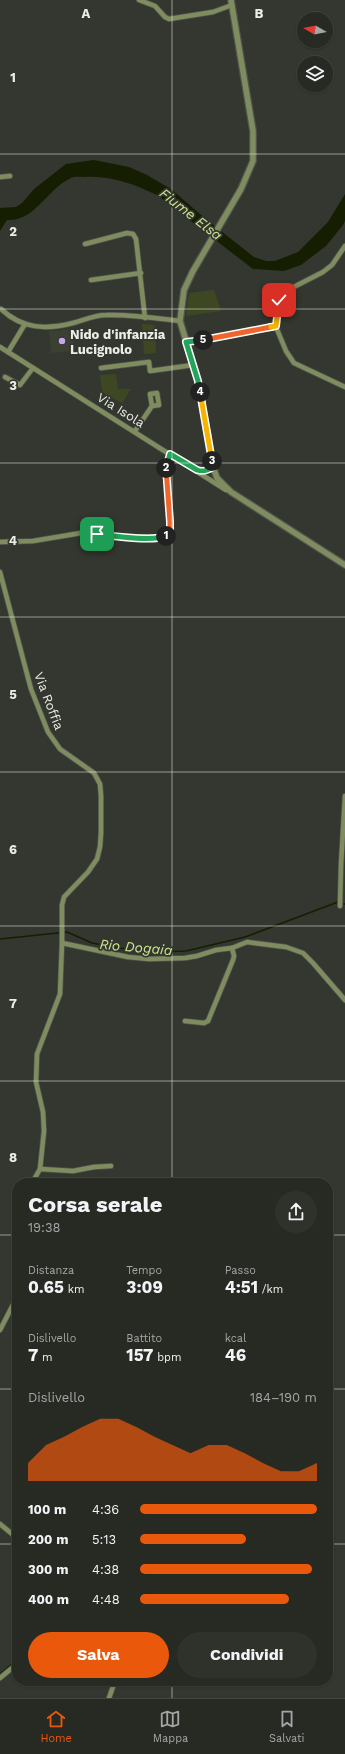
<!DOCTYPE html>
<html lang="it">
<head>
<meta charset="utf-8">
<style>
  body { margin:0; font-family:"Work Sans",sans-serif; background:#2f312b; color:#f1f3f6; height:100vh; display:flex; flex-direction:column; font-size:15px; white-space:nowrap }
  * { box-sizing:border-box; margin:0 }
  p { font-size:13px; color:#a4a6a6 }
  .icon { flex:none; width:22px; height:22px; fill:none; stroke:currentColor; stroke-width:2; stroke-linecap:round; stroke-linejoin:round }
  .map { position:relative; flex:1; overflow:hidden }
  .details { position:absolute; left:12px; top:1178px; width:321px; height:508px; display:flex; flex-direction:column; background:#272923; border-radius:16px; box-shadow:0 1px 3px #0004,0 0 0 1px #434541 }
  .details>* { flex:none }
  .needle { width:26px; rotate:279deg }
  .fabs { position:absolute; left:297px; top:12px; display:grid; gap:8px }
  .fabs a { display:grid; place-items:center; width:36px; height:36px; border-radius:50%; background:#272923; box-shadow:0 1px 3px #0004,0 0 0 1px #434541; font-size:20px }
  .pin { position:absolute; display:grid; place-items:center; width:34px; height:34px; color:#fff; margin:-17px; border-radius:8px; box-shadow:0 2px 6px #0006 }
  .km { position:absolute; width:20px; height:20px; margin:-10px; border-radius:50%; background:#222; color:#fff; font-size:11px; line-height:20px; text-align:center }
  .round { display:grid; place-items:center; flex:none; width:42px; height:42px; border-radius:21px; background:#2f312b }
  .headline { display:flex; align-items:center; justify-content:space-between; height:68px; padding:0 16px }
  h1 { font-size:22px; font-weight:700; line-height:30px }
  .stats { display:grid; grid-template-columns:repeat(3,1fr); gap:6px; height:68px; padding:4px 16px }
  .stats div { display:grid; align-content:center }
  .stats b { font-size:17px; font-weight:700 }
  .stats small { font-size:11px; font-weight:400 }
  .stats p { font-size:11px }
  .chart { height:112px; padding:8px 16px }
  .chart p { display:flex; justify-content:space-between }
  .chart svg { width:100%; height:72px; margin-top:4px; fill:#ea580c; opacity:.7 }
  .action { display:flex; gap:8px; margin-top:auto; padding:8px 16px }
  .action a { flex:1; height:46px; border-radius:24px; background:#ea580c; color:#fff; font-size:16px; font-weight:700; line-height:46px; text-align:center }
  .action a+a { background:#2f312b; color:#f1f3f6 }
  ul { padding:0 16px; list-style:none; font-size:13px }
  li { display:grid; grid-template-columns:64px 48px 1fr; align-items:center; height:30px }
  li i { height:10px; border-radius:5px; background:#ea580c }
  .dock { display:flex; justify-content:space-around; align-items:center; height:56px; border-top:1px solid #434541; background:#272923; font-size:11px; color:#a4a6a6 }
  .dock a { display:grid; justify-items:center; gap:2px }
  .dock .on { color:#ea580c }
  .map>svg:first-child { display:block }
  .built { fill:#3b4032 }
  .green { fill:#3d4823 }
  .water { fill:#161e01 }
  .lines { fill:none; stroke-linecap:round; stroke-linejoin:round }
  .stream { stroke:#161e01; stroke-width:1.5 }
  .minor-casing { stroke:#51544d; stroke-width:6 }
  .tertiary-casing { stroke:#51544d; stroke-width:8 }
  .minor { stroke:#7e8c60; stroke-width:4.5 }
  .tertiary { stroke:#7e8c60; stroke-width:5.5 }
  .split-1-casing { stroke:#fff; stroke-width:8 }
  .split-2-casing { stroke:#fff; stroke-width:8 }
  .split-3-casing { stroke:#fff; stroke-width:8 }
  .split-4-casing { stroke:#fff; stroke-width:8 }
  .split-5-casing { stroke:#fff; stroke-width:8 }
  .split-6-casing { stroke:#fff; stroke-width:8 }
  .split-7-casing { stroke:#fff; stroke-width:8 }
  .split-1 { stroke:#22a559; stroke-width:5 }
  .split-2 { stroke:#f0652b; stroke-width:5 }
  .split-3 { stroke:#22a559; stroke-width:5 }
  .split-4 { stroke:#f5b400; stroke-width:5 }
  .split-5 { stroke:#22a559; stroke-width:5 }
  .split-6 { stroke:#f0652b; stroke-width:5 }
  .split-7 { stroke:#f5b400; stroke-width:5 }
  .grid { fill:none; stroke:#ebede8; stroke-width:1; stroke-opacity:0.55 }
  .poi-dot { fill:#c9a5ee; stroke:#34372f; stroke-width:1.5 }
  .labels { text-anchor:middle; dominant-baseline:central; stroke-width:3.5; stroke-linejoin:round; paint-order:stroke }
  .poi-label { font-size:13px; font-weight:bold; fill:#ebede8; stroke:#34372f; text-anchor:start }
  .street-label { font-size:13px; fill:#ebede8; stroke:#34372f }
  .water-label { font-size:14px; font-style:italic; fill:#cde790; stroke:#34372f }
  .grid-label { font-size:13px; text-anchor:middle; font-weight:bold; fill:#ebede8; stroke:#34372f; stroke-width:3.5; stroke-linejoin:round; paint-order:stroke }
</style>
</head>
<body>
<div class="map">
<svg width="345" height="1698" viewBox="0 0 345 1698">
  <rect width="100%" height="100%" fill="#34372f"/>
  <!-- built -->
  <path class="built" d="M72 329 75 351 51 353 49 331Z"/>
  <!-- green -->
  <g class="green">
    <path d="M214 290 221 311 186 316 189 293Z"/>
    <path d="M142 324 155 325 156 353 144 354Z"/>
    <path d="M116 374 118 389H131L122 403 102 392 100 375Z"/>
  </g>
  <!-- water -->
  <path class="water" d="M94 160 129 167 147 175 171 189 207 220 254 257 266 261H275L298 252 328 222 345 194V221L343 225 326 246 301 265 284 271 253 269 157 195C134 184 110 175 84 177 79 177 73 176 69 179 47 190 34 222 7 220L0 231V208L16 207 22 203 34 189 66 164Z"/>
  <g class="lines">
    <!-- stream -->
    <g class="stream">
      <path d="M344 904H345"/>
      <path d="M0 939 67 932 92 943 119 948 157 952 186 951 245 937 338 902"/>
      <path d="M0 1674 17 1660"/>
    </g>
    <defs>
      <g id="minor">
        <path d="M139 0 155 6 165 17 169 19 213 12 232 5"/>
        <path d="M0 177 10 176"/>
        <path d="M85 244 127 233 133 234 136 239 145 318"/>
        <path d="M91 280 141 273"/>
        <path d="M1 309C22 329 46 330 73 323 84 320 95 315 106 315 130 314 156 318 180 321"/>
        <path d="M276 327 279 300 284 292 323 272 332 265 345 246"/>
        <path d="M186 342 227 336 276 327 286 351 294 363 345 387"/>
        <path d="M0 347 226 490"/>
        <path d="M8 352 25 324"/>
        <path d="M101 368 149 362 150 371 193 365"/>
        <path d="M5 377 20 385 33 368"/>
        <path d="M135 431 152 406 150 394 157 393 159 405 152 406"/>
        <path d="M198 471H204L213 467"/>
        <path d="M0 542 33 541 81 533 126 537H165L170 530 171 522 166 468 170 454"/>
        <path d="M0 572 31 689 48 732 60 749 94 773 100 784 101 796V833L100 847 97 859 88 872 64 897 62 905V943L60 994 37 1054 36 1082 43 1112 44 1131 40 1169 32 1183"/>
        <path d="M340 906 341 865 345 796"/>
        <path d="M62 943 128 957 149 959 185 958 197 956 216 950 232 948 247 942 286 947 303 953 313 963 345 1000"/>
        <path d="M185 1021 204 1023 208 1021 233 960 234 956 232 948"/>
        <path d="M40 1169 73 1171 94 1167 111 1166"/>
        <path d="M0 1330 17 1297"/>
        <path d="M0 1524 17 1538"/>
        <path d="M0 1678 17 1664"/>
        <path d="M109 1698 115 1681"/>
      </g>
      <path id="tertiary" d="M231 0 253 131V161L241 189 193 271 184 290 180 321 198 381 213 467 217 478 231 492 345 565"/>
    </defs>
    <!-- minor casing -->
    <use href="#minor" class="minor-casing"/>
    <!-- tertiary casing -->
    <use href="#tertiary" class="tertiary-casing"/>
    <!-- minor -->
    <use href="#minor" class="minor"/>
    <!-- tertiary -->
    <use href="#tertiary" class="tertiary"/>
  </g>
  <g class="lines">
    <defs>
      <path id="split-1" d="M97 534C113 536 152 542 166 536"/>
      <path id="split-2" d="M166 536 170 530V522L166 468"/>
      <path id="split-3" d="M166 468 170 454 197 470C203 472 207 471 213 467L212 461"/>
      <path id="split-4" d="M200 392 212 461"/>
      <path id="split-5" d="M200 392 198 381 186 342 203 340"/>
      <path id="split-6" d="M203 340 271 327"/>
      <path id="split-7" d="M271 327 276 326 279 300"/>
    </defs>
    <!-- split-1 casing -->
    <use href="#split-1" class="split-1-casing"/>
    <!-- split-2 casing -->
    <use href="#split-2" class="split-2-casing"/>
    <!-- split-3 casing -->
    <use href="#split-3" class="split-3-casing"/>
    <!-- split-4 casing -->
    <use href="#split-4" class="split-4-casing"/>
    <!-- split-5 casing -->
    <use href="#split-5" class="split-5-casing"/>
    <!-- split-6 casing -->
    <use href="#split-6" class="split-6-casing"/>
    <!-- split-7 casing -->
    <use href="#split-7" class="split-7-casing"/>
    <!-- split-1 -->
    <use href="#split-1" class="split-1"/>
    <!-- split-2 -->
    <use href="#split-2" class="split-2"/>
    <!-- split-3 -->
    <use href="#split-3" class="split-3"/>
    <!-- split-4 -->
    <use href="#split-4" class="split-4"/>
    <!-- split-5 -->
    <use href="#split-5" class="split-5"/>
    <!-- split-6 -->
    <use href="#split-6" class="split-6"/>
    <!-- split-7 -->
    <use href="#split-7" class="split-7"/>
  </g>
  <!-- grid -->
  <path class="grid" d="M172 0V1183M0 154H345M0 309H345M0 463H345M0 617H345M0 772H345M0 926H345M0 1081H345M0 1235H17M328 1235H345M0 1389H17M328 1389H345M0 1544H17M328 1544H345M172 1681V1698"/>
  <!-- markers -->
  <circle class="poi-dot" cx="62" cy="341" r="4"/>
  <g class="labels">
    <!-- poi labels -->
    <g class="poi-label">
      <text x="70" y="334">Nido d'infanzia<tspan x="70" dy="15">Lucignolo</tspan></text>
    </g>
    <!-- street labels -->
    <g class="street-label">
      <text transform="translate(121 410) rotate(32)">Via Isola</text>
      <text transform="translate(49 701) rotate(69)">Via Roffia</text>
    </g>
    <!-- water labels -->
    <g class="water-label">
      <text transform="translate(191 214) rotate(38)">Fiume Elsa</text>
      <text transform="translate(136 947) rotate(5)">Rio Dogaia</text>
    </g>
  </g>
  <g class="grid-label">
    <text x="86" y="18">A</text>
    <text x="259" y="18">B</text>
    <text x="13" y="82">1</text>
    <text x="13" y="236">2</text>
    <text x="13" y="390">3</text>
    <text x="13" y="545">4</text>
    <text x="13" y="699">5</text>
    <text x="13" y="854">6</text>
    <text x="13" y="1008">7</text>
    <text x="13" y="1162">8</text>
  </g>
</svg>
<div class="fabs">
<a><svg class="needle" viewBox="-14 -14 28 28"><path d="M0-13l5 13h-10z" fill="#e53935"/><path d="M0 13l5-13h-10z" fill="#a4a6a6"/></svg></a>
<a><svg class="icon" aria-label="layers" viewBox="0 0 24 24"><path d="M12 4l9 5-9 5-9-5zM3 14l9 5 9-5"/></svg></a>
</div>
<div class="pin" style="left:97px;top:534px;background:#1e9e55"><svg class="icon" aria-label="arrive" viewBox="0 0 24 24"><path d="M6 21V4h12l-3 4 3 4H6"/></svg></div>
<div class="pin" style="left:279px;top:300px;background:#d93025"><svg class="icon" aria-label="check" viewBox="0 0 24 24"><path d="M5 12l5 5 9-10"/></svg></div>
<b class="km" style="left:166px;top:536px">1</b>
<b class="km" style="left:166px;top:468px">2</b>
<b class="km" style="left:212px;top:461px">3</b>
<b class="km" style="left:200px;top:392px">4</b>
<b class="km" style="left:203px;top:340px">5</b>
<section class="details">
<div class="headline"><div><h1>Corsa serale</h1><p>19:38</p></div><a class="round"><svg class="icon" aria-label="share" viewBox="0 0 24 24"><path d="M12 15V3M7 8l5-5 5 5M5 13v7h14v-7"/></svg></a></div>
<div class="stats">
<div><p>Distanza</p><b>0.65<small> km</small></b></div>
<div><p>Tempo</p><b>3:09</b></div>
<div><p>Passo</p><b>4:51<small> /km</small></b></div>
</div>
<div class="stats">
<div><p>Dislivello</p><b>7<small> m</small></b></div>
<div><p>Battito</p><b>157<small> bpm</small></b></div>
<div><p>kcal</p><b>46</b></div>
</div>
<div class="chart"><p><span>Dislivello</span>184–190 m</p>
<svg viewBox="0 0 160 44" preserveAspectRatio="none"><path d="M0 44V33L10 22L20 17L30 11L40 6L50 6L60 11L70 17L80 22L90 27L100 22L110 22L120 27L130 33L140 38L150 38L160 33V44z"/></svg>
</div>
<ul>
<li><b>100 m</b>4:36<i style="width:100%"></i></li>
<li><b>200 m</b>5:13<i style="width:60%"></i></li>
<li><b>300 m</b>4:38<i style="width:97%"></i></li>
<li><b>400 m</b>4:48<i style="width:84%"></i></li>
</ul>
<div class="action"><a>Salva</a><a>Condividi</a></div>
</section>
</div>
<nav class="dock">
<a class="on"><svg class="icon" aria-label="home" viewBox="0 0 24 24"><path d="M3 11l9-7 9 7M6 9v11h12V9"/></svg>Home</a>
<a><svg class="icon" aria-label="map" viewBox="0 0 24 24"><path d="M3 6l6-2 6 2 6-2v14l-6 2-6-2-6 2zM9 4v14M15 6v14"/></svg>Mappa</a>
<a><svg class="icon" aria-label="saved" viewBox="0 0 24 24"><path d="M7 4h10v16l-5-4-5 4z"/></svg>Salvati</a>
</nav>
</body>
</html>
